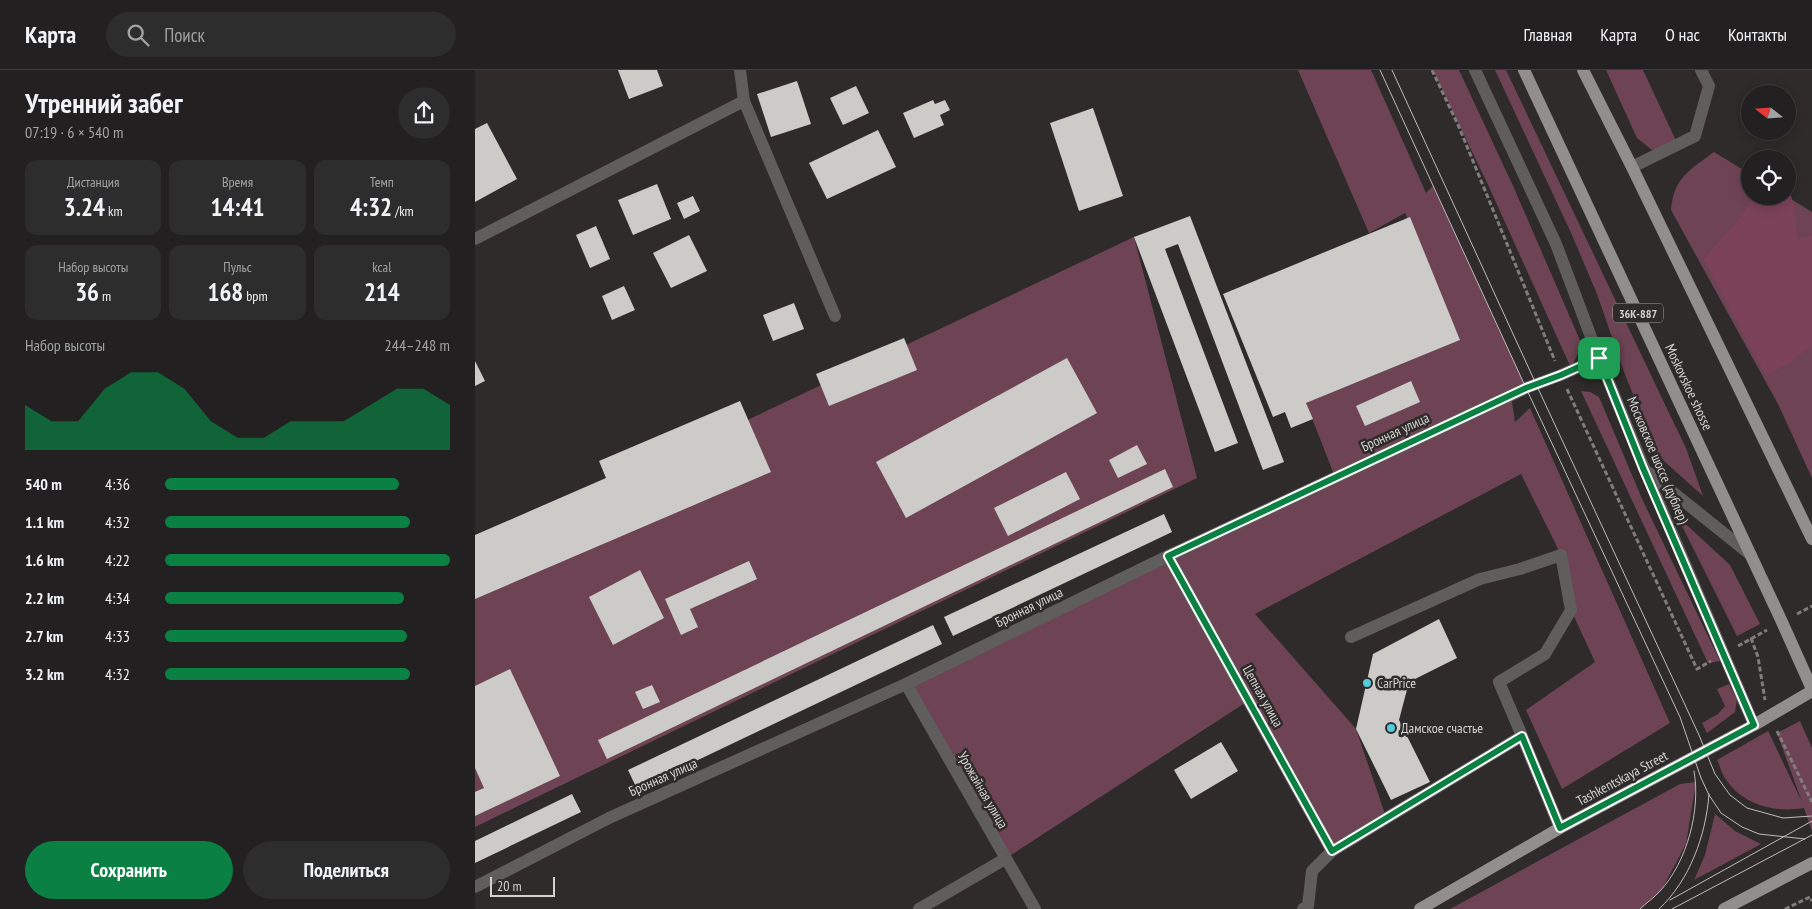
<!DOCTYPE html>
<html lang="ru">
<head>
<meta charset="utf-8">
<style>
  body { margin:0; font-family:"PT Sans Narrow",sans-serif; background:#2e2d2d; color:#f1f3f6; height:100vh; display:flex; flex-direction:column; font-size:19px; white-space:nowrap }
  * { box-sizing:border-box; margin:0 }
  p { font-size:16px; color:#a2a3a5 }
  .icon { flex:none; width:28px; height:28px; fill:none; stroke:currentColor; stroke-width:2; stroke-linecap:round; stroke-linejoin:round }
  .map { position:relative; flex:1; overflow:hidden }
  .side { display:flex; flex-direction:column; background:#222020; width:475px }
  .side>* { flex:none }
  .needle { width:32px; rotate:287deg }
  .buttons { position:absolute; left:1266px; top:15px; display:grid; gap:10px }
  .buttons a { display:grid; place-items:center; width:55px; height:55px; border-radius:50%; background:#222020; box-shadow:0 2px 12px #0003,0 0 0 1px #3f3e3e; font-size:25px }
  .scale { position:absolute; left:15px; bottom:12px; width:65px; box-sizing:border-box; padding-left:5px; border:2px solid #d4d2d1; border-top:0; font-size:14px; line-height:18px; white-space:nowrap; color:#d4d2d1; -webkit-text-stroke:4px #2e2b2a; paint-order:stroke }
  .pin { position:absolute; display:grid; place-items:center; width:42px; height:42px; color:#fff; margin:-21px; border-radius:10px; box-shadow:0 2px 8px #0006 }
  .round { display:grid; place-items:center; flex:none; width:52px; height:52px; border-radius:26px; background:#2e2d2d }
  .summary { display:flex; align-items:center; justify-content:space-between; height:85px; padding:0 25px }
  h1 { font-size:28px; font-weight:700; line-height:38px }
  .figures { display:grid; grid-template-columns:repeat(3,1fr); gap:8px; height:85px; padding:5px 25px }
  .figures div { display:grid; align-content:center; border-radius:12px; background:#2e2d2d; text-align:center }
  .figures b { font-size:25px; font-weight:700 }
  .figures small { font-size:14px; font-weight:400 }
  .figures p { font-size:14px }
  .chart { height:140px; padding:10px 25px }
  .chart p { display:flex; justify-content:space-between }
  .chart svg { width:100%; height:90px; margin-top:5px; fill:#0b8043; opacity:.7 }
  .action { display:flex; gap:10px; margin-top:auto; padding:10px 25px }
  .action a { flex:1; height:58px; border-radius:30px; background:#0b8043; color:#fff; font-size:20px; font-weight:700; line-height:58px; text-align:center }
  .action a+a { background:#2e2d2d; color:#f1f3f6 }
  ul { padding:0 25px; list-style:none; font-size:16px }
  li { display:grid; grid-template-columns:80px 60px 1fr; align-items:center; height:38px }
  li i { height:12px; border-radius:6px; background:#0b8043 }
  header { display:flex; align-items:center; gap:30px; box-sizing:border-box; height:70px; padding:0 25px; background:#222020; border-bottom:1px solid #3f3e3e }
  header strong { font-size:24px }
  nav { display:flex; gap:28px; margin-inline-start:auto; font-size:18px }
  .search { width:350px; height:45px; background:#2e2d2d; display:flex; align-items:center; gap:12px; box-sizing:border-box; padding:0 18px; border-radius:28px; color:#a2a3a5; font-size:19px }
  main { display:flex; flex:1; min-height:0 }
  .map>svg:first-child { display:block }
  .green { fill:#6e4454 }
  .forest { fill:#7b425a }
  .building { fill:#cccbc7 }
  .lines { fill:none; stroke-linecap:round; stroke-linejoin:round }
  .path { stroke:#807d7c; stroke-width:3; stroke-dasharray:5 2.5; stroke-linecap:butt }
  .minor { stroke:#5f5e5d; stroke-width:12 }
  .major { stroke:#928e8e; stroke-width:12 }
  .tram { stroke:#bebcbb; stroke-width:1 }
  .route-casing { stroke:#fff; stroke-width:10 }
  .route { stroke:#0b8043; stroke-width:6 }
  .poi-dot { fill:#53cbdb; stroke:#2e2b2a; stroke-width:2 }
  .labels { text-anchor:middle; dominant-baseline:central; stroke-width:5; stroke-linejoin:round; paint-order:stroke }
  .shield { fill:#2e2b2a; stroke:#a2a09f; stroke-width:1 }
  .shield-label { font-size:12px; font-weight:bold; fill:#d4d2d1 }
  .street-label { font-size:14px; fill:#d4d2d1; stroke:#2e2b2a }
  .poi-label { font-size:14px; fill:#d4d2d1; stroke:#2e2b2a; text-anchor:start }
</style>
</head>
<body>
<header>
<strong>Карта</strong>
<div class="search"><svg class="icon" aria-label="search" viewBox="0 0 24 24"><circle cx="10" cy="10" r="6"/><path d="M15 15l6 6"/></svg>Поиск</div>
<nav><a>Главная</a><a>Карта</a><a>О нас</a><a>Контакты</a></nav>
</header>
<main>
<section class="side">
<div class="summary"><div><h1>Утренний забег</h1><p>07:19 · 6 × 540 m</p></div><a class="round"><svg class="icon" aria-label="share" viewBox="0 0 24 24"><path d="M12 15V3M7 8l5-5 5 5M5 13v7h14v-7"/></svg></a></div>
<div class="figures">
<div><p>Дистанция</p><b>3.24<small> km</small></b></div>
<div><p>Время</p><b>14:41</b></div>
<div><p>Темп</p><b>4:32<small> /km</small></b></div>
</div>
<div class="figures">
<div><p>Набор высоты</p><b>36<small> m</small></b></div>
<div><p>Пульс</p><b>168<small> bpm</small></b></div>
<div><p>kcal</p><b>214</b></div>
</div>
<div class="chart"><p><span>Набор высоты</span>244–248 m</p>
<svg viewBox="0 0 160 44" preserveAspectRatio="none"><path d="M0 44V22L10 30L20 30L30 14L40 6L50 6L60 14L70 30L80 38L90 38L100 30L110 30L120 30L130 22L140 14L150 14L160 22V44z"/></svg>
</div>
<ul>
<li><b>540 m</b>4:36<i style="width:82%"></i></li>
<li><b>1.1 km</b>4:32<i style="width:86%"></i></li>
<li><b>1.6 km</b>4:22<i style="width:100%"></i></li>
<li><b>2.2 km</b>4:34<i style="width:84%"></i></li>
<li><b>2.7 km</b>4:33<i style="width:85%"></i></li>
<li><b>3.2 km</b>4:32<i style="width:86%"></i></li>
</ul>
<div class="action"><a>Сохранить</a><a>Поделиться</a></div>
</section>
<div class="map">
<svg width="1337" height="839" viewBox="0 0 1337 839">
  <rect width="100%" height="100%" fill="#2e2b2a"/>
  <!-- green -->
  <g class="green">
    <path d="M823 0H896L951 123 958 116 1051 318 1036 325 1040 352 1055 338 1195 653 1087 719 1051 640 1120 592 1096 540 1086 485 1046 404 780 544 881 659 911 747 857 781 773 631 530 789 431 614 860 407 831 333 985 270 930 143 894 163Z"/>
    <path d="M958 0H984L1039 118 1107 275 1096 298 1014 117Z"/>
    <path d="M1020 0H1031L1194 343 1211 378 1228 426 1190 392 1182 383 1149 302 1122 224 1097 165Z"/>
    <path d="M1131 0H1168L1203 75 1177 80 1162 68Z"/>
    <path d="M1239 82 1275 104V126H1311L1337 142V408L1303 334 1196 140C1199 107 1215 100 1239 82Z"/>
    <path d="M659 167 722 408 0 757V479Z"/>
    <path d="M1106 321 1115 322 1124 327 1168 431 1245 591 1233 593Z"/>
    <path d="M1202 446 1255 495 1285 554 1262 566Z"/>
    <path d="M1254 614 1262 630 1260 642 1232 663 1227 653 1243 644 1250 636 1242 619Z"/>
    <path d="M1325 651 1337 678V761L1329 738C1299 743 1267 735 1250 708 1246 703 1245 695 1242 690L1293 661 1327 732 1302 663Z"/>
    <path d="M1221 712 1211 774 1186 821 1165 839H975L1205 714Z"/>
    <path d="M1240 744 1260 761 1286 774 1219 810 1230 785Z"/>
  </g>
  <!-- forest -->
  <path class="forest" d="M1313 115 1318 133 1323 169 1337 166V276L1312 294 1291 306 1229 189 1269 143 1277 126H1312Z"/>
  <!-- building -->
  <g class="building">
    <path d="M143 0H182L188 16 154 29Z"/>
    <path d="M322 11 336 54 296 67 282 24Z"/>
    <path d="M381 16 394 43 368 55 355 28Z"/>
    <path d="M458 30 460 34 470 30 475 40 465 45 469 55 439 68 428 43Z"/>
    <path d="M618 38 648 126 604 141 575 53Z"/>
    <path d="M12 53 42 109 0 132V59Z"/>
    <path d="M403 60 421 97 352 129 334 93Z"/>
    <path d="M182 114 196 149 158 165 143 130Z"/>
    <path d="M218 126 225 141 209 149 202 133Z"/>
    <path d="M715 146 809 392 788 400 703 174 690 179 763 373 740 382 659 167Z"/>
    <path d="M935 147 985 270 831 333 838 349 816 358 810 342 798 347 748 224Z"/>
    <path d="M121 156 135 189 115 198 101 165Z"/>
    <path d="M214 165 232 201 196 218 178 183Z"/>
    <path d="M149 216 160 240 137 250 127 226Z"/>
    <path d="M319 233 329 259 298 271 288 245Z"/>
    <path d="M429 268 442 300 354 336 341 304Z"/>
    <path d="M592 288 622 343 431 448 401 392Z"/>
    <path d="M0 291 10 311 0 316Z"/>
    <path d="M936 311 945 332 890 356 881 336Z"/>
    <path d="M265 331 296 402 0 529V465L131 408 124 391Z"/>
    <path d="M662 375 672 394 643 408 634 390Z"/>
    <path d="M690 399 698 417 132 689 123 670Z"/>
    <path d="M591 402 605 429 533 466 519 438Z"/>
    <path d="M689 444 697 462 478 566 469 547Z"/>
    <path d="M274 491 282 509 215 539 223 557 206 565 190 529Z"/>
    <path d="M165 500 189 548 138 575 114 527Z"/>
    <path d="M964 549 982 588 934 612 924 650 955 712 916 730 881 659 898 584Z"/>
    <path d="M458 555 467 574 162 719 153 700Z"/>
    <path d="M35 599 85 706 0 746V722L9 718 0 698V616Z"/>
    <path d="M177 615 185 632 168 639 160 622Z"/>
    <path d="M746 672 763 701 716 729 699 700Z"/>
    <path d="M97 724 106 742 0 793V771Z"/>
  </g>
  <g class="lines">
    <!-- path -->
    <g class="path">
      <path d="M957 0 984 57 1080 291"/>
      <path d="M1092 319 1222 599 1236 591"/>
      <path d="M1322 544 1337 536"/>
      <path d="M1276 568 1283 587 1290 630"/>
      <path d="M1263 576 1292 560"/>
      <path d="M1302 661 1337 732"/>
      <path d="M1310 839 1335 827 1337 831"/>
    </g>
    <!-- minor -->
    <g class="minor">
      <path d="M1000 0 1081 174 1124 288 1169 398 1279 655"/>
      <path d="M269 31 360 246"/>
      <path d="M1157 97 1220 66 1234 16 1226 0"/>
      <path d="M0 169 269 31 265 0"/>
      <path d="M1170 400 1276 485"/>
      <path d="M693 486 857 781"/>
      <path d="M431 614 560 839"/>
      <path d="M1044 659 1085 758"/>
      <path d="M0 817 134 748 431 614 693 486 1051 318 1086 305 1124 288"/>
      <path d="M444 839 530 789"/>
      <path d="M828 839 833 836 837 801 857 781 1047 666 1024 612 1070 584 1096 540 1086 485 1045 499 1005 509 876 567"/>
    </g>
    <!-- major -->
    <g class="major">
      <path d="M1049 0 1307 552 1337 619"/>
      <path d="M1108 0 1157 97 1337 469"/>
      <path d="M945 839 1085 758 1279 655 1337 621"/>
      <path d="M1249 839 1337 793"/>
    </g>
    <!-- tram -->
    <g class="tram">
      <path d="M905 0 1051 318 1205 647 1226 708 1234 725 1246 743 1267 757 1284 764 1330 769"/>
      <path d="M917 0 1061 314 1224 665 1240 704 1255 725 1272 738 1308 748 1337 746"/>
      <path d="M1195 830 1337 751"/>
      <path d="M1165 839C1171 833 1179 828 1185 821 1212 792 1226 740 1219 701"/>
      <path d="M1184 839C1215 810 1231 765 1234 724"/>
      <path d="M1197 839 1337 765"/>
    </g>
  </g>
  <g class="lines">
    <defs>
      <path id="route" d="M1124 288 1168 398 1279 655 1085 758 1047 666 857 781 693 486 1051 318 1086 305Z"/>
    </defs>
    <!-- route casing -->
    <use href="#route" class="route-casing"/>
    <!-- route -->
    <use href="#route" class="route"/>
  </g>
  <!-- markers -->
  <g class="poi-dot">
    <circle cx="892" cy="613" r="5"/>
    <circle cx="916" cy="658" r="5"/>
  </g>
  <g class="labels">
    <!-- shield labels -->
    <rect class="shield" x="1138" y="233.5" width="50" height="19" rx="4"/>
    <g class="shield-label">
      <text x="1163" y="243">36К-887</text>
    </g>
    <!-- street labels -->
    <g class="street-label">
      <text transform="translate(1214 317) rotate(65)">Moskovskoe shosse</text>
      <text transform="translate(920 362) rotate(-25)">Бронная улица</text>
      <text transform="translate(1183 390) rotate(67)">Московское шоссе (дублер)</text>
      <text transform="translate(554 537) rotate(-26)">Бронная улица</text>
      <text transform="translate(788 626) rotate(61)">Цепная улица</text>
      <text transform="translate(188 707) rotate(-24)">Бронная улица</text>
      <text transform="translate(1147 708) rotate(-28)">Tashkentskaya Street</text>
      <text transform="translate(508 720) rotate(60)">Урожайная улица</text>
    </g>
    <!-- poi labels -->
    <g class="poi-label">
      <text x="902" y="613">CarPrice</text>
      <text x="926" y="658">Дамское счастье</text>
    </g>
  </g>
</svg>
<div class="buttons">
<a><svg class="needle" viewBox="-14 -14 28 28"><path d="M0-13l5 13h-10z" fill="#e53935"/><path d="M0 13l5-13h-10z" fill="#a2a3a5"/></svg></a>
<a><svg class="icon" aria-label="locate" viewBox="0 0 24 24"><circle cx="12" cy="12" r="6"/><path d="M12 2v4M12 18v4M2 12h4M18 12h4"/></svg></a>
</div>
<div class="scale">20 m</div>
<div class="pin" style="left:1124px;top:288px;background:#1e9e55"><svg class="icon" aria-label="arrive" viewBox="0 0 24 24"><path d="M6 21V4h12l-3 4 3 4H6"/></svg></div>
</div>
</main>
</body>
</html>
